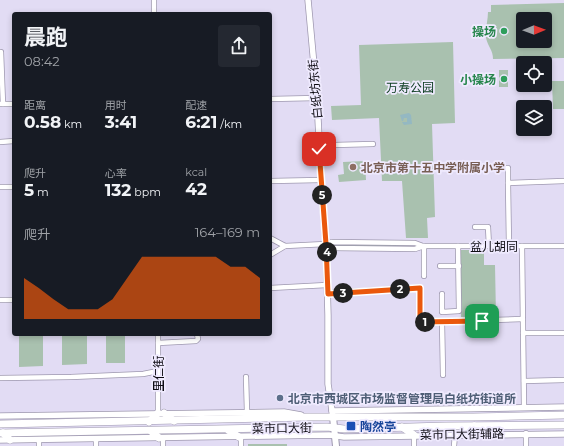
<!DOCTYPE html>
<html lang="zh">
<head>
<meta charset="utf-8">
<style>
  body { margin:0; font-family:Montserrat,"Noto Sans SC",sans-serif; background:#242831; color:#f1f3f6; height:100vh; display:flex; flex-direction:column; font-size:15px; white-space:nowrap }
  * { box-sizing:border-box; margin:0 }
  p { font-size:13px; color:#9ea1a6 }
  .icon { flex:none; width:22px; height:22px; fill:none; stroke:currentColor; stroke-width:2; stroke-linecap:round; stroke-linejoin:round }
  .map { position:relative; flex:1; overflow:hidden }
  .panel { position:absolute; left:12px; top:12px; width:260px; height:324px; display:flex; flex-direction:column; background:#171b24; border-radius:4px; box-shadow:0 2px 6px #0003 }
  .panel>* { flex:none }
  .needle { width:26px; rotate:89deg }
  .tools { position:absolute; left:516px; top:12px; display:grid; gap:8px }
  .tools a { display:grid; place-items:center; width:36px; height:36px; border-radius:4px; background:#171b24; box-shadow:0 2px 6px #0003; font-size:20px }
  .pin { position:absolute; display:grid; place-items:center; width:34px; height:34px; color:#fff; margin:-17px; border-radius:8px; box-shadow:0 2px 6px #0006 }
  .km { position:absolute; width:20px; height:20px; margin:-10px; border-radius:50%; background:#222; color:#fff; font-size:11px; line-height:20px; text-align:center }
  .round { display:grid; place-items:center; flex:none; width:42px; height:42px; border-radius:4px; background:#242831 }
  .summary { display:flex; align-items:center; justify-content:space-between; height:68px; padding:0 12px }
  h1 { font-size:22px; font-weight:700; line-height:30px }
  .stats { display:grid; grid-template-columns:repeat(3,1fr); gap:6px; height:68px; padding:4px 12px }
  .stats div { display:grid; align-content:center }
  .stats b { font-size:17px; font-weight:700 }
  .stats small { font-size:11px; font-weight:400 }
  .stats p { font-size:11px }
  .chart { height:112px; padding:8px 12px }
  .chart p { display:flex; justify-content:space-between }
  .chart svg { width:100%; height:72px; margin-top:4px; fill:#ea580c; opacity:.7 }
  .map>svg:first-child { display:block }
  .green { fill:#a9c1af; fill-rule:evenodd }
  .water { fill:#94b8c2 }
  .lines { fill:none; stroke-linecap:round; stroke-linejoin:round }
  .minor-casing { stroke:#9e98af; stroke-width:6 }
  .tertiary-casing { stroke:#9e98af; stroke-width:7 }
  .secondary-casing { stroke:#9e98af; stroke-width:8 }
  .primary-casing { stroke:#9e98af; stroke-width:8 }
  .minor { stroke:#fff; stroke-width:4.5 }
  .tertiary { stroke:#fff; stroke-width:5.5 }
  .secondary { stroke:#fff; stroke-width:6 }
  .primary { stroke:#fff; stroke-width:7 }
  .route-casing { stroke:#fff; stroke-width:8 }
  .route { stroke:#ea580c; stroke-width:5 }
  .leisure-dot { fill:#2e9e5b; stroke:#efeafe; stroke-width:1.5 }
  .education-dot { fill:#8d6e63; stroke:#efeafe; stroke-width:1.5 }
  .service-dot { fill:#5c6f8a; stroke:#efeafe; stroke-width:1.5 }
  .transit-dot { fill:#1a4fb4; stroke:#efeafe; stroke-width:1.5 }
  .labels { text-anchor:middle; dominant-baseline:central; stroke-width:3.5; stroke-linejoin:round; paint-order:stroke }
  .leisure-label { font-size:12px; font-weight:bold; fill:#27864d; stroke:#efeafe; text-anchor:end }
  .park-label { font-size:12px; fill:#08391c; stroke:#efeafe }
  .street-label { font-size:12px; fill:#0d0b12; stroke:#efeafe }
  .education-label { font-size:12px; font-weight:bold; fill:#785e54; stroke:#efeafe; text-anchor:start }
  .service-label { font-size:12px; font-weight:bold; fill:#4e5e75; stroke:#efeafe; text-anchor:start }
  .transit-label { font-size:12px; font-weight:bold; fill:#164399; stroke:#efeafe; text-anchor:start }
</style>
</head>
<body>
<div class="map">
<svg width="564" height="446" viewBox="0 0 564 446">
  <rect width="100%" height="100%" fill="#e2dcf4"/>
  <!-- green -->
  <g class="green">
    <path d="M564 3V58L493 59C493 50 488 47 486 38 485 30 488 20 488 12H491V5ZM523 19H545V41H523Z"/>
    <path d="M453 42 455 123 432 124 435 217 427 218 428 238H406L402 181H382L379 118 332 120 331 106 361 105 359 45Z"/>
    <rect x="499" y="70" width="9" height="17"/>
    <path d="M552 81H564V109H553Z"/>
    <path d="M365 161 366 180 339 182 338 175 344 174 343 162Z"/>
    <path d="M415 243 424 246 415 249 331 248 326 244Z"/>
    <path d="M460 250H484V265H495L496 316 461 317Z"/>
    <path d="M19 334H43V366L19 367Z"/>
    <path d="M62 334H87V364L62 365Z"/>
    <rect x="106" y="334" width="19" height="29"/>
    <rect x="248" y="444" width="39" height="2"/>
  </g>
  <!-- water -->
  <path class="water" d="M409 113 411 115 412 124 404 125 402 122H407V118H404L403 121H402L400 115Z"/>
  <g class="lines">
    <defs>
      <g id="minor">
        <path d="M154 0V14"/>
        <path d="M0 52H1L3 104"/>
        <path d="M270 99 317 98"/>
        <path d="M0 104H14"/>
        <path d="M0 142 14 141"/>
        <path d="M318 143 334 145 373 144"/>
        <path d="M439 168H508V183L564 181"/>
        <path d="M270 181 321 180"/>
        <path d="M508 183 509 246"/>
        <path d="M0 187H14"/>
        <path d="M475 227H488L489 246"/>
        <path d="M270 238 285 246 326 244 332 242 415 243 423 246"/>
        <path d="M326 244 331 248 415 249 424 246H564"/>
        <path d="M424 246V276"/>
        <path d="M522 246 524 407"/>
        <path d="M270 255 285 246"/>
        <path d="M440 266H459"/>
        <path d="M270 288 327 285"/>
        <path d="M328 293 419 288 420 322 523 319"/>
        <path d="M442 294V312L459 311 458 246"/>
        <path d="M0 300H14"/>
        <path d="M442 322 443 375"/>
        <path d="M523 333H564"/>
        <path d="M158 343 196 341 198 339 197 334"/>
        <path d="M246 377 247 412"/>
        <path d="M0 378 71 377 143 374 158 371"/>
        <path d="M524 381 564 380"/>
        <path d="M158 413V334"/>
        <path d="M526 433V446"/>
        <path d="M163 438V446"/>
        <path d="M96 439V446"/>
        <path d="M39 440V446"/>
        <path d="M241 446V437"/>
        <path d="M414 446V435"/>
        <path d="M454 446 455 435"/>
      </g>
      <g id="tertiary">
        <path d="M308 0 317 98 321 180 326 244 328 315V384L333 417"/>
        <path d="M332 411 564 407"/>
        <path d="M0 416 284 412 301 415"/>
        <path d="M0 440 329 435 344 437 564 434"/>
      </g>
      <path id="secondary" d="M333 417 336 446"/>
      <g id="primary">
        <path d="M164 413 174 421"/>
        <path d="M149 422 158 413"/>
        <path d="M0 424 307 417H473L564 415"/>
        <path d="M402 427 414 435"/>
        <path d="M228 430 239 437"/>
        <path d="M151 431 159 438"/>
        <path d="M0 433 327 427 344 429 444 426 564 425"/>
        <path d="M3 433 10 440"/>
        <path d="M460 434 474 426"/>
      </g>
    </defs>
    <!-- minor casing -->
    <use href="#minor" class="minor-casing"/>
    <!-- tertiary casing -->
    <use href="#tertiary" class="tertiary-casing"/>
    <!-- secondary casing -->
    <use href="#secondary" class="secondary-casing"/>
    <!-- primary casing -->
    <use href="#primary" class="primary-casing"/>
    <!-- minor -->
    <use href="#minor" class="minor"/>
    <!-- tertiary -->
    <use href="#tertiary" class="tertiary"/>
    <!-- secondary -->
    <use href="#secondary" class="secondary"/>
    <!-- primary -->
    <use href="#primary" class="primary"/>
  </g>
  <g class="lines">
    <defs>
      <path id="route" d="M319 149 326 244 328 294 420 288V322L482 321"/>
    </defs>
    <!-- route casing -->
    <use href="#route" class="route-casing"/>
    <!-- route -->
    <use href="#route" class="route"/>
  </g>
  <!-- markers -->
  <g class="leisure-dot">
    <circle cx="504" cy="31" r="4"/>
    <circle cx="504" cy="79" r="4"/>
  </g>
  <circle class="education-dot" cx="353" cy="167" r="4"/>
  <circle class="service-dot" cx="280" cy="398" r="4"/>
  <rect class="transit-dot" x="346" y="421" width="10" height="10" rx="2"/>
  <g class="labels">
    <!-- leisure labels -->
    <g class="leisure-label">
      <text x="496" y="31">操场</text>
      <text x="496" y="79">小操场</text>
    </g>
    <!-- park labels -->
    <g class="park-label">
      <text x="410" y="87">万寿公园</text>
    </g>
    <!-- street labels -->
    <g class="street-label">
      <text transform="translate(315 89) rotate(-95)">白纸坊东街</text>
      <text x="494" y="246">盆儿胡同</text>
      <text transform="translate(158 374) rotate(-90)">里仁街</text>
      <text transform="translate(282 428) rotate(-1)">菜市口大街</text>
      <text transform="translate(462 434) rotate(-1)">菜市口大街辅路</text>
    </g>
    <!-- education labels -->
    <g class="education-label">
      <text x="361" y="167">北京市第十五中学附属小学</text>
    </g>
    <!-- service labels -->
    <g class="service-label">
      <text x="288" y="398">北京市西城区市场监督管理局白纸坊街道所</text>
    </g>
    <!-- transit labels -->
    <g class="transit-label">
      <text x="360" y="426">陶然亭</text>
    </g>
  </g>
</svg>
<div class="tools">
<a><svg class="needle" viewBox="-14 -14 28 28"><path d="M0-13l5 13h-10z" fill="#e53935"/><path d="M0 13l5-13h-10z" fill="#9ea1a6"/></svg></a>
<a><svg class="icon" aria-label="locate" viewBox="0 0 24 24"><circle cx="12" cy="12" r="6"/><path d="M12 2v4M12 18v4M2 12h4M18 12h4"/></svg></a>
<a><svg class="icon" aria-label="layers" viewBox="0 0 24 24"><path d="M12 4l9 5-9 5-9-5zM3 14l9 5 9-5"/></svg></a>
</div>
<div class="pin" style="left:482px;top:321px;background:#1e9e55"><svg class="icon" aria-label="arrive" viewBox="0 0 24 24"><path d="M6 21V4h12l-3 4 3 4H6"/></svg></div>
<div class="pin" style="left:319px;top:149px;background:#d93025"><svg class="icon" aria-label="check" viewBox="0 0 24 24"><path d="M5 12l5 5 9-10"/></svg></div>
<b class="km" style="left:425px;top:322px">1</b>
<b class="km" style="left:400px;top:289px">2</b>
<b class="km" style="left:343px;top:293px">3</b>
<b class="km" style="left:327px;top:252px">4</b>
<b class="km" style="left:322px;top:195px">5</b>
<section class="panel">
<div class="summary"><div><h1>晨跑</h1><p>08:42</p></div><a class="round"><svg class="icon" aria-label="share" viewBox="0 0 24 24"><path d="M12 15V3M7 8l5-5 5 5M5 13v7h14v-7"/></svg></a></div>
<div class="stats">
<div><p>距离</p><b>0.58<small> km</small></b></div>
<div><p>用时</p><b>3:41</b></div>
<div><p>配速</p><b>6:21<small> /km</small></b></div>
</div>
<div class="stats">
<div><p>爬升</p><b>5<small> m</small></b></div>
<div><p>心率</p><b>132<small> bpm</small></b></div>
<div><p>kcal</p><b>42</b></div>
</div>
<div class="chart"><p><span>爬升</span>164–169 m</p>
<svg viewBox="0 0 160 44" preserveAspectRatio="none"><path d="M0 44V19L10 25L20 32L30 38L40 38L50 38L60 32L70 19L80 6L90 6L100 6L110 6L120 6L130 6L140 12L150 12L160 19V44z"/></svg>
</div>
</section>
</div>
</body>
</html>
